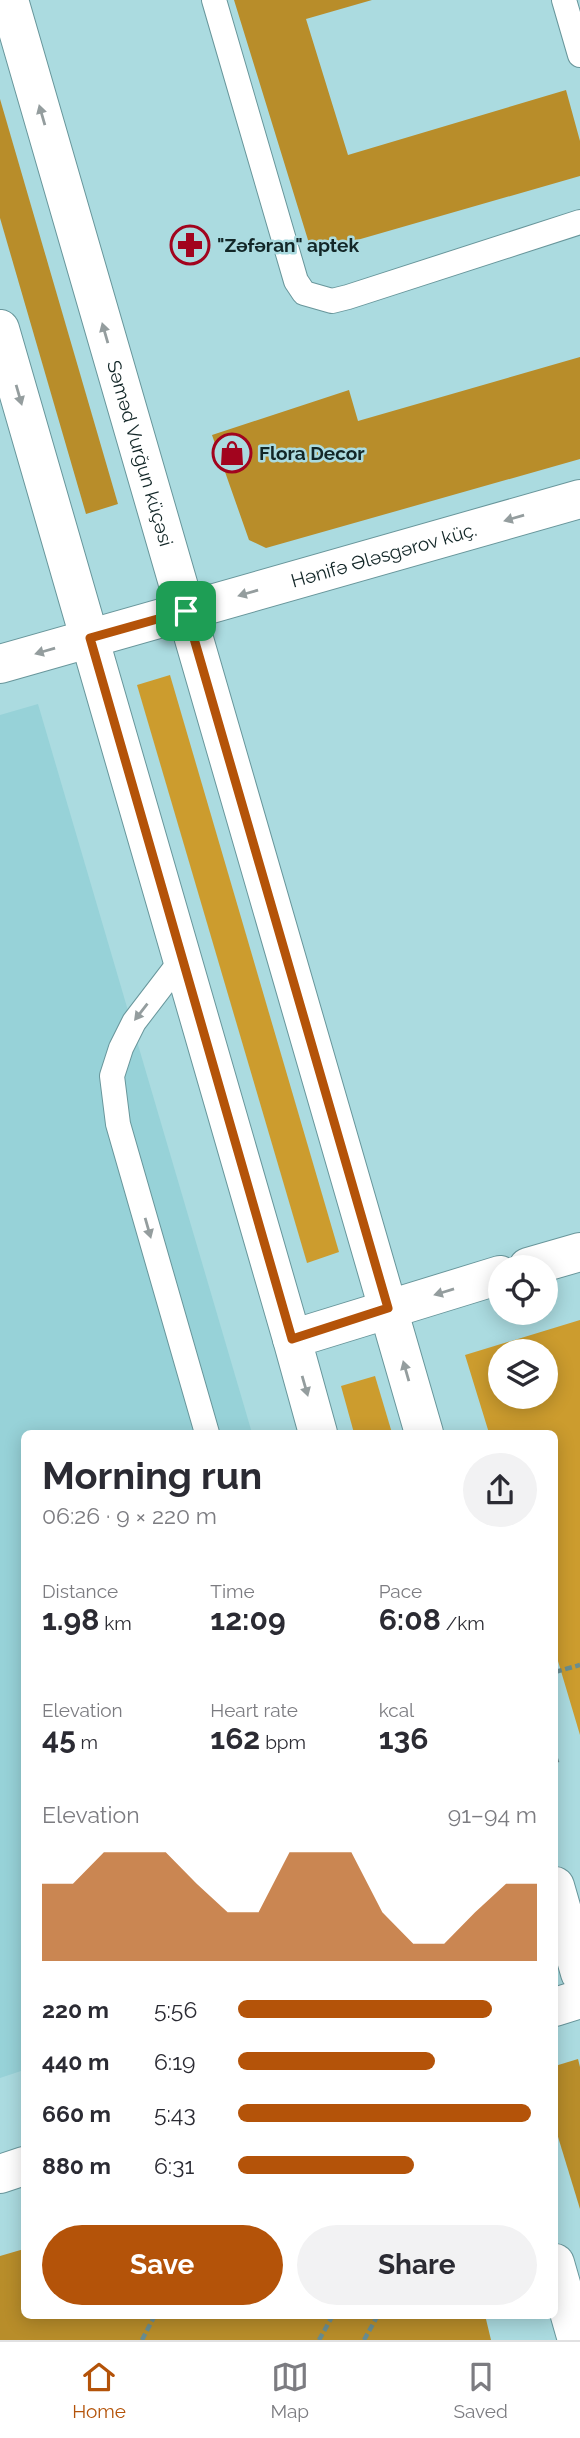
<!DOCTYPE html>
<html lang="en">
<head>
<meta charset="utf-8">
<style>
  body { margin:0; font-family:Raleway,sans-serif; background:#f2f2f3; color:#2b2b33; height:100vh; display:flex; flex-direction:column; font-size:26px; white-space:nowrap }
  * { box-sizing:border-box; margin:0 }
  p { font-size:23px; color:#7c7c81 }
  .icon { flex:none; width:38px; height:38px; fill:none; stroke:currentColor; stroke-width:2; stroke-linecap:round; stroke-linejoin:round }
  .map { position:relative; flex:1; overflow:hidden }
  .side { position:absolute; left:21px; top:1430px; width:537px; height:889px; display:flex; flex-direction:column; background:#fff; border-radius:10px; box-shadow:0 4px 18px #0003 }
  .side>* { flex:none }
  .buttons { position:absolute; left:488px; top:1255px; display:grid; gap:14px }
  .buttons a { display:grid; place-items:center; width:70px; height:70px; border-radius:50%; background:#fff; box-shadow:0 4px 18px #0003; font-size:35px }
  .pin { position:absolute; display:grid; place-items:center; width:60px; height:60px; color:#fff; margin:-30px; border-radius:14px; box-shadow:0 4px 10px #0006 }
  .round { display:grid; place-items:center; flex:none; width:74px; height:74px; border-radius:37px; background:#f2f2f3 }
  .head { display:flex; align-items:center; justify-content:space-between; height:119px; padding:0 21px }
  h1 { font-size:38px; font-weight:700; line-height:52px }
  .figures { display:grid; grid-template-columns:repeat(3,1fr); gap:10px; height:119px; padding:7px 21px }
  .figures div { display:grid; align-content:center }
  .figures b { font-size:30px; font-weight:700 }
  .figures small { font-size:19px; font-weight:400 }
  .figures p { font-size:19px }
  .chart { height:196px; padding:14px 21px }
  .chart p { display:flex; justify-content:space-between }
  .chart svg { width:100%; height:126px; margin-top:7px; fill:#b45309; opacity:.7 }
  .cta { display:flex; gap:14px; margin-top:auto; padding:14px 21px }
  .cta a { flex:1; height:80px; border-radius:42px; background:#b45309; color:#fff; font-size:28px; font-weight:700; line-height:80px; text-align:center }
  .cta a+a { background:#f2f2f3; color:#2b2b33 }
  ul { padding:0 21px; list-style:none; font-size:23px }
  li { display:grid; grid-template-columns:112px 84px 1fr; align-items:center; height:52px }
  li i { height:18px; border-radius:9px; background:#b45309 }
  .dock { display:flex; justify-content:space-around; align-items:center; height:98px; border-top:2px solid #e1e1e2; background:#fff; font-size:19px; color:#7c7c81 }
  .dock a { display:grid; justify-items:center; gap:4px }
  .dock .selected { color:#b45309 }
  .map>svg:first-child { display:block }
  .built { fill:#97d2d8 }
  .green { fill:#cc9c2e; fill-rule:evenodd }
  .forest { fill:#b88d2a }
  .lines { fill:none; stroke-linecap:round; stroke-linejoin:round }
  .service-casing { stroke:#68969b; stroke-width:26 }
  .minor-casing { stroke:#68969b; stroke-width:40 }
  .tertiary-casing { stroke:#68969b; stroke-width:40 }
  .secondary-casing { stroke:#68969b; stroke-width:40 }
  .primary-casing { stroke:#68969b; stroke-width:40 }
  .path { stroke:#698d91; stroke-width:4.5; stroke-dasharray:7 3.5; stroke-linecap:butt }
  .service { stroke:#fff; stroke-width:24 }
  .minor { stroke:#fff; stroke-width:38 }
  .tertiary { stroke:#fff; stroke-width:38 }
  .secondary { stroke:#fff; stroke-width:38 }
  .primary { stroke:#fff; stroke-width:38 }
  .oneway { fill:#949d9e }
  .route-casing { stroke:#fff; stroke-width:14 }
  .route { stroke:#b45309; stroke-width:9 }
  .labels { text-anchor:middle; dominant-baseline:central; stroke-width:5; stroke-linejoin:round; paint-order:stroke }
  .poi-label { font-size:19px; font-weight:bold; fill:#122627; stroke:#abdbe0; text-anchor:start }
  .street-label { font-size:19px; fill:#122627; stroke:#abdbe0 }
</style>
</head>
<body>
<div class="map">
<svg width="580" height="2340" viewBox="0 0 580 2340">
  <rect width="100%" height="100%" fill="#abdbe0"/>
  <!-- built -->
  <path class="built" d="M38 704 252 1433H24V2070L0 2078V715Z"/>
  <!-- green -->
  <g class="green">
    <path d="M170 675 339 1252 307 1263 137 685Z"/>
    <path d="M580 1320V1735L555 1651V1433H489L465 1355ZM546 1351V1396H500V1351Z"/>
    <path d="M375 1376 392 1433H354L341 1386Z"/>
  </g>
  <!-- forest -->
  <g class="forest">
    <path d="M234 0H372L306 19 348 155 566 90 580 141V176L312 253Z"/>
    <path d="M0 99 118 504 86 514 0 218Z"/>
    <path d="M580 357V459L266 548 249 540 212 435 349 390 358 421Z"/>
    <path d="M578 2059 580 2067V2209L555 2127V2066Z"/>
    <path d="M24 2249V2315H485L491 2340H0V2256Z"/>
  </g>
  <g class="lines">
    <defs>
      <g id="service">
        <path d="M214 0 296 281 304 293 332 301 348 297 580 222"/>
        <path d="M564 0 580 55"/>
        <path d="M183 958 134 1022 121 1048 112 1076 118 1124 207 1433"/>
      </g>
      <path id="minor" d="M0 2174 24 2166"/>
      <g id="tertiary">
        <path id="s1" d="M0 664 580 499"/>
      </g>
      <g id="secondary">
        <path id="s2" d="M9 0 424 1433"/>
        <path d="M0 329 292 1339"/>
        <path d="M555 1886 580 1973"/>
        <path d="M555 2007 580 1999"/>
      </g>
      <g id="primary">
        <path d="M528 1267 580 1252"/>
        <path d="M318 1433 292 1339 500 1275"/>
        <path d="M555 2263 577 2340"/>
      </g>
    </defs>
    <!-- service casing -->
    <use href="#service" class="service-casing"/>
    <!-- minor casing -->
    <use href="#minor" class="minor-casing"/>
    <!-- tertiary casing -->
    <use href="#tertiary" class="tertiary-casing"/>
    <!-- secondary casing -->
    <use href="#secondary" class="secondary-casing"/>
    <!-- primary casing -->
    <use href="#primary" class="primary-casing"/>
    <!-- path -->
    <g class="path">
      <path d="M555 1672 580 1665"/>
      <path d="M555 1756 558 1765 555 1766"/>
      <path d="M142 2340 155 2315"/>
      <path d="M319 2340 333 2315"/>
      <path d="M364 2340 378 2315"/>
    </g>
    <!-- service -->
    <use href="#service" class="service"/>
    <!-- minor -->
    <use href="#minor" class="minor"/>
    <!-- tertiary -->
    <use href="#tertiary" class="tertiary"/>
    <!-- secondary -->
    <use href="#secondary" class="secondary"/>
    <!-- primary -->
    <use href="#primary" class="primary"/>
  </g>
  <!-- one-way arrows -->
  <defs><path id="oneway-solid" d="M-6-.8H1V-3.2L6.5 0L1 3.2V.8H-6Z" transform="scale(1.75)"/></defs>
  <g class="oneway">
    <use href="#oneway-solid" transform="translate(42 115) rotate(-106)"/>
    <use href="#oneway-solid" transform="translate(105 333) rotate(-106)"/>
    <use href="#oneway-solid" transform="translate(19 395) rotate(74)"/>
    <use href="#oneway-solid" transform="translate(514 518) rotate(164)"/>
    <use href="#oneway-solid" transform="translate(248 593) rotate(164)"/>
    <use href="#oneway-solid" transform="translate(45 651) rotate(164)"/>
    <use href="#oneway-solid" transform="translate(141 1012) rotate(128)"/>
    <use href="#oneway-solid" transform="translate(148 1228) rotate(74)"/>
    <use href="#oneway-solid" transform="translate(444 1292) rotate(163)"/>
    <use href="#oneway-solid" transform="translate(406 1371) rotate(-106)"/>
    <use href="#oneway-solid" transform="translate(305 1386) rotate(74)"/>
  </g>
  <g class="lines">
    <defs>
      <path id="route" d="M186 611 388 1308 292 1339 90 638Z"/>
    </defs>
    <!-- route casing -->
    <use href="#route" class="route-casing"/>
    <!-- route -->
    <use href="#route" class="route"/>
  </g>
  <!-- icons -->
  <defs>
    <symbol id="pharmacy-ring" viewBox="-11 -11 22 22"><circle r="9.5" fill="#abdbe0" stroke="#a2041e" stroke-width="1.5"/><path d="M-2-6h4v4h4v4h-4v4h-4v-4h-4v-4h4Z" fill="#a2041e"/></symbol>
    <symbol id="shop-ring" viewBox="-11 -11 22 22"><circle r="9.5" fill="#abdbe0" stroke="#a2041e" stroke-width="1.5"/><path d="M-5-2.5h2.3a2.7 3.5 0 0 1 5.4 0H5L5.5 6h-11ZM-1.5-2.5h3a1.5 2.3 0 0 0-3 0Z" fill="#a2041e"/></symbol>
  </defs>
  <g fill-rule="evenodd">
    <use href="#pharmacy-ring" x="168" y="223" width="44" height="44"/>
    <use href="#shop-ring" x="210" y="431" width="44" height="44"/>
  </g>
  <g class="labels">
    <!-- poi labels -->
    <g class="poi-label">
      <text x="217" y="245">"Zəfəran" aptek</text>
      <text x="259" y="453">Flora Decor</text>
    </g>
    <!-- street labels -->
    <g class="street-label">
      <text stroke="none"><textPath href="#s2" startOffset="472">Səməd Vurğun küçəsi</textPath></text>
      <text stroke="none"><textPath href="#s1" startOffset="399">Hənifə Ələsgərov küç.</textPath></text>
    </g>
  </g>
</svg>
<div class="buttons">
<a><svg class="icon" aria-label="locate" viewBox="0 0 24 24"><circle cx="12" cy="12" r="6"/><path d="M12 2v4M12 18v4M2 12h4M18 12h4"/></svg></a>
<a><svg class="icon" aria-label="layers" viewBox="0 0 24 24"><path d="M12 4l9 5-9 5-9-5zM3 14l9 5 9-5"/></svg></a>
</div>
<div class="pin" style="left:186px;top:611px;background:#1e9e55"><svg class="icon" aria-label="arrive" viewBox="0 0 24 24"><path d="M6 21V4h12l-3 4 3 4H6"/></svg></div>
<section class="side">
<div class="head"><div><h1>Morning run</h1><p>06:26 · 9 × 220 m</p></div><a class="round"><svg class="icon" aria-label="share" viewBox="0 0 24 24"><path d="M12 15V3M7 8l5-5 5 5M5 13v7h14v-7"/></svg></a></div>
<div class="figures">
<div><p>Distance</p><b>1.98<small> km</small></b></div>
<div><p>Time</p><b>12:09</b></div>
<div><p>Pace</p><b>6:08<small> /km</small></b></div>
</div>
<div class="figures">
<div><p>Elevation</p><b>45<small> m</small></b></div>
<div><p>Heart rate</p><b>162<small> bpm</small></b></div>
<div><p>kcal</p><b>136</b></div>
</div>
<div class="chart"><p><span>Elevation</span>91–94 m</p>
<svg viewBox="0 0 160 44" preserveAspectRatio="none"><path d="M0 44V17L10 17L20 6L30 6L40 6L50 17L60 27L70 27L80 6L90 6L100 6L110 27L120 38L130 38L140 27L150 17L160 17V44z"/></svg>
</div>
<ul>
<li><b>220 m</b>5:56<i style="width:85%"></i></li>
<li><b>440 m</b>6:19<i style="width:66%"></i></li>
<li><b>660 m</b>5:43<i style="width:98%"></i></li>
<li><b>880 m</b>6:31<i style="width:59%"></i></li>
</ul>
<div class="cta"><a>Save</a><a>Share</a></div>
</section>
</div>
<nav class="dock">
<a class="selected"><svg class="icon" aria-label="home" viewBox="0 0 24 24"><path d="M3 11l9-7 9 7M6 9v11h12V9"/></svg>Home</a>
<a><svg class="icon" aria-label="map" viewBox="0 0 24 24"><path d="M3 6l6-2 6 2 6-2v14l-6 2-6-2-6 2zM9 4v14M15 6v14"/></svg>Map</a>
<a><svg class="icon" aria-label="saved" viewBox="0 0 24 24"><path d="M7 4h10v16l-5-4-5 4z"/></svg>Saved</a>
</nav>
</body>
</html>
